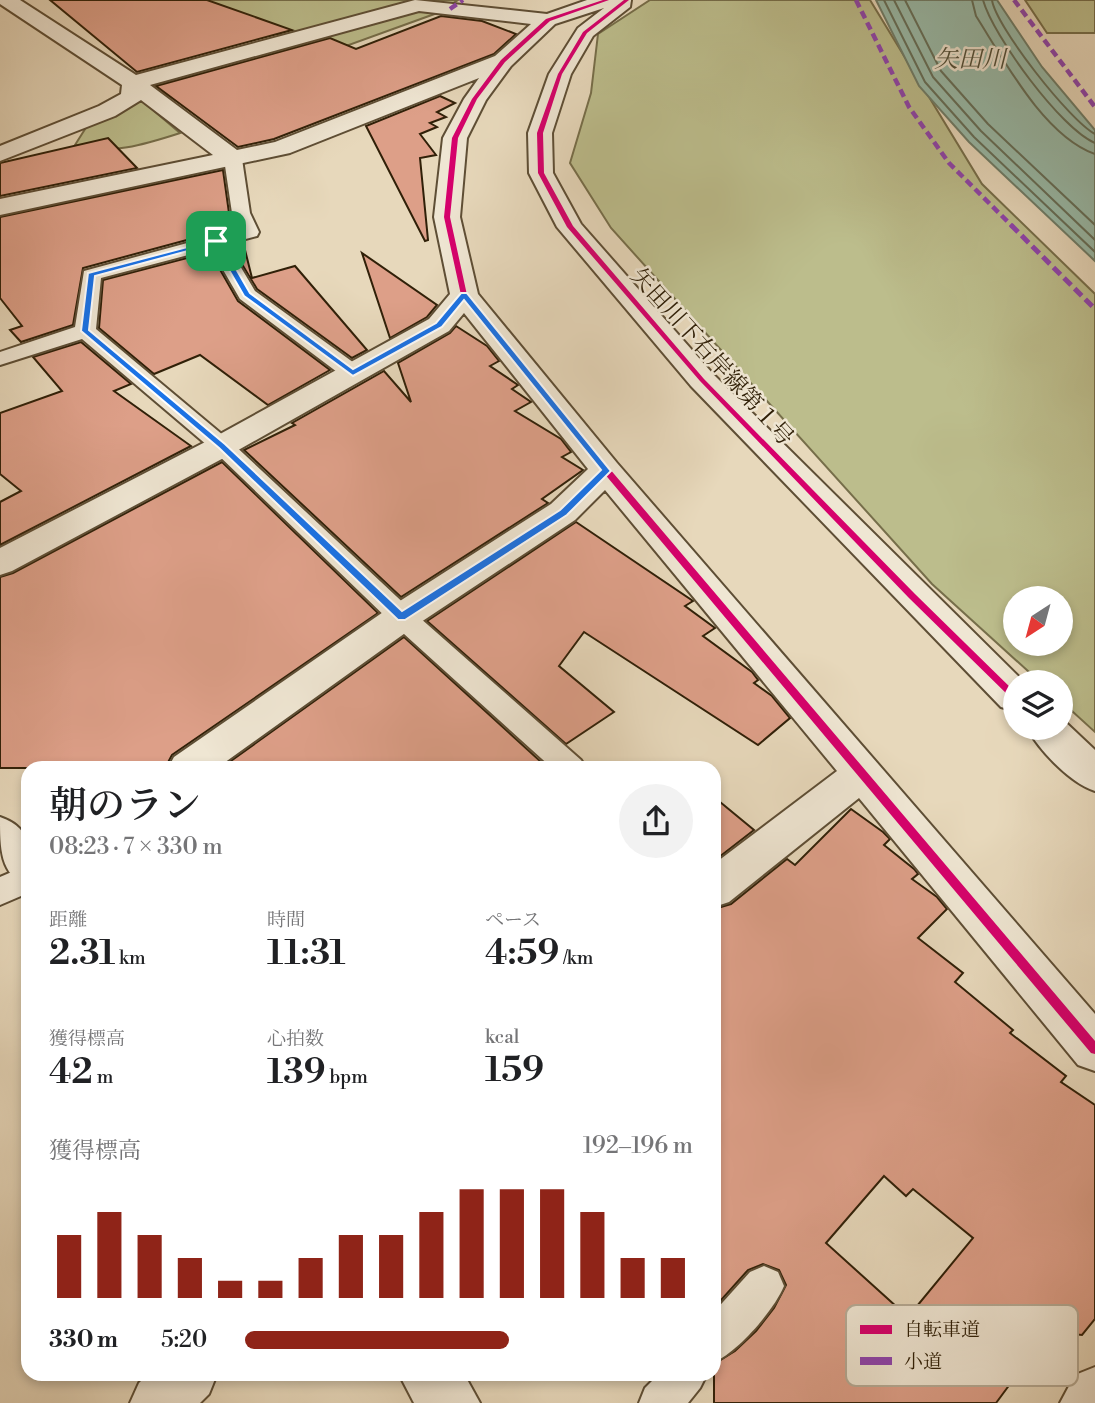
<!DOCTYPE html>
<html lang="ja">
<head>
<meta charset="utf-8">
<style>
  body { margin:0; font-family:"Libre Bodoni","Noto Serif JP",serif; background:#f2f2f2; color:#202124; height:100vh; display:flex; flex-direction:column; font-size:26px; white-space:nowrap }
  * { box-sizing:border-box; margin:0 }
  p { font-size:23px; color:#757577 }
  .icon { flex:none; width:38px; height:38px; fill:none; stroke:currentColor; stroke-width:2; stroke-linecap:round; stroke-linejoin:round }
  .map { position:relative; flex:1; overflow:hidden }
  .details { position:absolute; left:21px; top:761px; width:700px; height:620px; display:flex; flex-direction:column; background:#fff; border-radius:21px; box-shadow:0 4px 10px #0003 }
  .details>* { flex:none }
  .needle { width:46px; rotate:216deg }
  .fabs { position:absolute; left:1003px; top:586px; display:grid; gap:14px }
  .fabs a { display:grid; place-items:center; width:70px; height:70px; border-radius:50%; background:#fff; box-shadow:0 4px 10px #0003; font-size:35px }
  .pin { position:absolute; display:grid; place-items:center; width:60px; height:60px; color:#fff; margin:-30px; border-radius:14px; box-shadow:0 4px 10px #0006 }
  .round { display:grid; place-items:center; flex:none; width:74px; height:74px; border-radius:37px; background:#f2f2f2 }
  .summary { display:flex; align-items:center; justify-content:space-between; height:119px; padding:0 28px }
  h1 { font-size:38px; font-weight:600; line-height:52px }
  .figures { display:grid; grid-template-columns:repeat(3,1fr); gap:10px; height:119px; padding:7px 28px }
  .figures div { display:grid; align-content:center }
  .figures b { font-size:35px; font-weight:600 }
  .figures small { font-size:19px; font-weight:400 }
  .figures p { font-size:19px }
  .chart { height:196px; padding:14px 28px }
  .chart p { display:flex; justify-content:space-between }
  .chart svg { width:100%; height:126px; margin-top:7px; stroke:#8f2418; stroke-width:6 }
  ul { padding:0 28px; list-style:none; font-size:23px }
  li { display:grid; grid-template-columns:112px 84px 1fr; align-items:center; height:52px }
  li i { height:18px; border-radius:9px; background:#8f2418 }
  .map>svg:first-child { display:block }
  .green { fill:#bcbd8c; stroke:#766e4a; stroke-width:2; fill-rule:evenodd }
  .water { fill:#98bbaa; stroke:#6e7d69; stroke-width:2 }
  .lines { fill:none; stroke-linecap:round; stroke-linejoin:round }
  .shore { stroke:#646e59; stroke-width:2 }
  .building { fill:#dd9f88; stroke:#302008; stroke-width:2; fill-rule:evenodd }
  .lane-casing { stroke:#5e4e35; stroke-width:4 }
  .street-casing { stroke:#5e4e35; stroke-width:4 }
  .lane { fill:#efe6d3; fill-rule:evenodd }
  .street { fill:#efe6d3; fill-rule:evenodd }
  .quiet-far1 { stroke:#8e44ad; stroke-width:4.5; stroke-dasharray:8 4.5; stroke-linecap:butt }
  .quiet { stroke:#8e44ad; stroke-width:5; stroke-dasharray:10 5; stroke-linecap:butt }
  .cycleway-casing { stroke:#efe6d3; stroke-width:4 }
  .cycleway { fill:#d6006c; fill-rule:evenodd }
  .route { fill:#1a73e8; stroke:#fff; stroke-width:2; fill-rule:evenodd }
  .labels { text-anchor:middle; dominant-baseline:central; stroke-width:5; stroke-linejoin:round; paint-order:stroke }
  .far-street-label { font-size:23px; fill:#302008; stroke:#efe6d3 }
  .far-water-label { font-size:24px; font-style:italic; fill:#4f4e39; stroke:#efe6d3 }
  .key { fill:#efe6d3; stroke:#b6ab96; stroke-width:2 }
  .key-label { font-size:19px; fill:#302008 }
</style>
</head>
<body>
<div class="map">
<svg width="1095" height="1403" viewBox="0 0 1095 1403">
  <rect width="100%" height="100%" fill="#e7d8bb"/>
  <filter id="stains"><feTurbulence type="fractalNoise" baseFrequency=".00286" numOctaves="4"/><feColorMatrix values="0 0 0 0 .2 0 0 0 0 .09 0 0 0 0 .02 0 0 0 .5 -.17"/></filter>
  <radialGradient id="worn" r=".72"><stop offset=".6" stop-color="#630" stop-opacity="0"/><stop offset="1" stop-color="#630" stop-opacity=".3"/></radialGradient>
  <!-- green -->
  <g class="green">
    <path d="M140 0H458L440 12 183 105 151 85 282 35Z"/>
    <path d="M650 0H870L982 184 1095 294V732L1061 701 1060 682H1040L932 584 611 228 570 163 591 93 598 34ZM1015 598H1060V644H1015Z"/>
    <path d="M1025 0H1095V33H1047Z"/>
    <path d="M140 99 180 133C149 143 106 157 75 145L87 126Z"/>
  </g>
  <!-- water -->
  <path class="water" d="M876 0H997L1042 67 1095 130V261L969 142 919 86Z"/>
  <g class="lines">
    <!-- shore -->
    <g class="shore">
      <path d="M884 0 925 82 974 137 1095 252"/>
      <path d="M894 0 933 77 981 131 1095 240"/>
      <path d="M905 0 941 71 988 124 1095 225"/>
      <path d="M972 0 976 16C1004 60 1044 136 1095 154"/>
      <path d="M983 0C993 36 1061 129 1095 143"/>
      <path d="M992 0C996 27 1070 121 1095 134"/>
    </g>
  </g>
  <!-- building -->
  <g class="building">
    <path d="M50 0H207L292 30 137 72Z"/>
    <path d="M441 16 482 21 516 34 494 54 274 139 238 147 156 86 330 38 356 49Z"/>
    <path d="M440 96 455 103 437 112 446 117 430 123 437 127 420 134 436 155 420 158 428 240 425 241 366 126Z"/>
    <path d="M108 138 137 168 0 196V163Z"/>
    <path d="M223 170 229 213 235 227 83 268 73 325 21 342 10 330 22 326 0 298V217Z"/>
    <path d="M243 242 252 278 295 266 367 350 352 358 257 289 231 246Z"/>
    <path d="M210 252 238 301 330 370 268 405 200 355 154 374 99 328 103 280Z"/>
    <path d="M362 253 437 305 427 317 390 338Z"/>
    <path d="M456 326 487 346 499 361 490 366 518 385 512 389 531 402 515 411 561 439 571 452 562 457 583 470 542 499 548 503 401 597 244 450 295 425 292 423 384 371 411 402 398 363 450 333Z"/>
    <path d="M81 342 131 384 114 391 191 446 0 545V502L21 491 0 474V413L62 391 33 357Z"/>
    <path d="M222 462 378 613 172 755 165 768H0V577L13 573Z"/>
    <path d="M576 522 693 601 685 606 715 628 703 636 752 672 758 680 754 683 772 696 790 718 758 745 584 632 559 666 614 712 566 744 427 621Z"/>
    <path d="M404 637 540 761 529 768H221Z"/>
    <path d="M714 797 754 830 714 861Z"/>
    <path d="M851 809 883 832 890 839 884 845 914 869 918 874 912 879 937 897 947 909 918 938 963 973 955 982 1013 1030 1010 1033 1066 1076 1061 1082 1095 1105V1319L1082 1335 957 1322 1016 1376 996 1403H714V1364L735 1351 756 1331 774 1308 786 1285 779 1270 763 1264 748 1270 714 1308V909L731 904 787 859 795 865ZM884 1176 906 1196 913 1189 973 1238 908 1317 826 1243Z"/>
  </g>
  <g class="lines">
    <defs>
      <g id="lane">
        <path d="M233 154 242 159 250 213 259 232 257 236 227 244 255 291 361 368 364 373 361 378H345L240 299 211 249 101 278 96 329 230 441 411 610 581 760 586 768H552L393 624 214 451 82 339 0 365V352L75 327 84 271 239 229 232 213 224 159Z"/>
        <path d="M28 865V893L0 905V877Z"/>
        <path d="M764 1266 778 1272 784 1286C774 1310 738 1352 714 1362V1312L750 1272Z"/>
        <path d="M659 1374H707L700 1388 688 1403H639L645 1388Z"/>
      </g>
      <g id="street">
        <path d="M0 0H20L136 75 415 0 547 14 587 0H631L630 7 593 36 571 74 552 133 553 173 581 224 713 374 1024 682H1015V711L1001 707 691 386 557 227 529 173 528 133 549 74 578 28 604 8 555 24 511 66 486 100 467 138 460 217 478 294 617 463 1095 1014V1071L1078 1065 859 798 729 902 714 907V864L837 771 605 490 575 520 415 626 217 768H168L174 757 389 608 551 504 588 469 464 313 449 331 233 453 12 571 0 575V548L211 439 429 319 450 294 434 217 443 138 464 99 479 78 290 153 0 215V199L213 155 141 100 115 116 0 161V146L99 106 121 94 122 85 0 4ZM419 11 531 24 495 56 275 142 237 150 150 85Z"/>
        <path d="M1061 718 1095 750V791C1070 783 1040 751 1027 728H1060Z"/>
        <path d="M0 817C36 829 28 855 28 887 0 874 0 849 0 817Z"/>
        <path d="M1095 1367V1403H1060L1075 1375Z"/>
        <path d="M148 1374H217L209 1394 200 1403H130L139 1383Z"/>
        <path d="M399 1374H464L480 1403H414Z"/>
      </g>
    </defs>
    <!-- lane casing -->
    <use href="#lane" class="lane-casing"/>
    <!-- street casing -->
    <use href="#street" class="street-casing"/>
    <!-- lane -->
    <use href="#lane" class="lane"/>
    <!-- street -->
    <use href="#street" class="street"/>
    <!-- quiet-far1 -->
    <g class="quiet-far1">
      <path d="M856 0 909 107 949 163 1013 227"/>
      <path d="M1014 0 1095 107"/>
      <path d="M450 9 463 0"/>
    </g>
    <!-- quiet -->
    <path class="quiet" d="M1011 225 1095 309"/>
    <defs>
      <g id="cycleway">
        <path d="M603 0H609L550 21 505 62 477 99 458 138 450 217 467 295 609 468 1095 1041V1054L1091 1053 603 472 461 295 444 217 452 138 472 99 501 60 546 19Z"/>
        <path d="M624 0H629L587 33 562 74 543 133 544 173 573 226 704 379 915 594 1015 692V700L1012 699 909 598 700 381 567 227 538 173 537 133 558 74 583 32Z"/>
      </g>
    </defs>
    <!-- cycleway casing -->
    <use href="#cycleway" class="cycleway-casing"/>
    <!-- cycleway -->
    <use href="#cycleway" class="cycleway"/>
  </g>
  <!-- route -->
  <path class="route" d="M214 240 220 241 250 293 353 369 436 323 461 293H467L611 471 567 515 405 620H398L219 448 81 331 88 273ZM214 244 244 296 353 376 442 327 464 300 601 470 560 510 402 611 225 444 89 330 95 276Z"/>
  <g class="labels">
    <!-- far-street labels -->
    <g class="far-street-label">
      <text transform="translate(712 357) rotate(48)">矢田川下右岸線第１号</text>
    </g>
    <!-- far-water labels -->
    <g class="far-water-label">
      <text x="970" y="60">矢田川</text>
    </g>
  </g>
  <!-- legend -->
  <rect x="846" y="1305" width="232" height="81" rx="10" class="key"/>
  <rect x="860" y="1325" width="32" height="9" fill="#d6006c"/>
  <rect x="860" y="1357" width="32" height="8" fill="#8e44ad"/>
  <g class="key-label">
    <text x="904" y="1336">自転車道</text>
    <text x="904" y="1368">小道</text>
  </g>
  <rect width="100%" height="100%" filter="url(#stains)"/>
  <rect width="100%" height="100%" fill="url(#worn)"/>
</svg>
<div class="fabs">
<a><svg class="needle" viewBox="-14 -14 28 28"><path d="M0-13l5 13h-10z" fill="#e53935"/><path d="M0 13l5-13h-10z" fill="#757577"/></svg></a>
<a><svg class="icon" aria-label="layers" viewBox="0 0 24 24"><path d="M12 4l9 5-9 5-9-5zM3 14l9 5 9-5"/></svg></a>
</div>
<div class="pin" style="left:216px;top:241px;background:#1e9e55"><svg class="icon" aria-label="arrive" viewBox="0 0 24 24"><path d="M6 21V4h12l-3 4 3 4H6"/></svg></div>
<section class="details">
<div class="summary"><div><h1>朝のラン</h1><p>08:23 · 7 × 330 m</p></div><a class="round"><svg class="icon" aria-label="share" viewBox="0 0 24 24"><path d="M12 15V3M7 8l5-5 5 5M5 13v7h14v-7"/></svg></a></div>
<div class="figures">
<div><p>距離</p><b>2.31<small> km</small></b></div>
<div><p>時間</p><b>11:31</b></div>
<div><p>ペース</p><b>4:59<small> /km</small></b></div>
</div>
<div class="figures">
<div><p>獲得標高</p><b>42<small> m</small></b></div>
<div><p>心拍数</p><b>139<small> bpm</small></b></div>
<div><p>kcal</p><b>159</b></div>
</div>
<div class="chart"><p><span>獲得標高</span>192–196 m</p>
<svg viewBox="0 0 160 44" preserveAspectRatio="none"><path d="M5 44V22M15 44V14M25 44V22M35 44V30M45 44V38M55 44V38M65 44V30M75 44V22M85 44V22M95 44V14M105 44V6M115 44V6M125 44V6M135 44V14M145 44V30M155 44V30"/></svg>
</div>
<ul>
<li><b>330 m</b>5:20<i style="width:59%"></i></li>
</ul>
</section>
</div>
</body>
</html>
